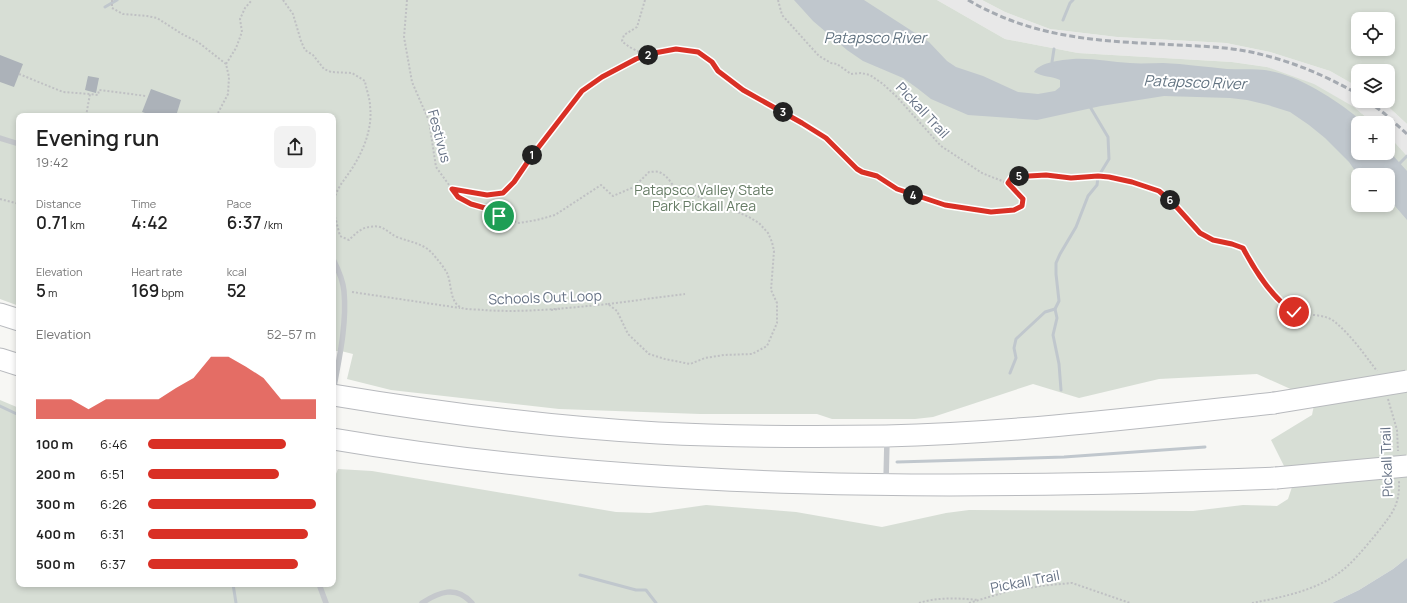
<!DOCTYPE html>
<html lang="en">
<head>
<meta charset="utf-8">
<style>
  body { margin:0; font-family:Manrope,sans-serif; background:#f2f2f2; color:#222; height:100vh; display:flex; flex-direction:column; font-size:15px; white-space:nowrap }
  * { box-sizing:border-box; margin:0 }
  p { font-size:13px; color:#767676 }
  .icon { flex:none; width:22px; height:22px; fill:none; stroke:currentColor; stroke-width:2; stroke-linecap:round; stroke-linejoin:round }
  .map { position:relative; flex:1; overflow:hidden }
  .panel { position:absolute; left:16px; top:113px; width:320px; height:474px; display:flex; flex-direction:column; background:#fff; border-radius:8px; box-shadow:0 2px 6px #0003 }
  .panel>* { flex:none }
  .fabs { position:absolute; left:1351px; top:12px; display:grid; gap:8px }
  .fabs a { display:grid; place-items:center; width:44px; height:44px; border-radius:8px; background:#fff; box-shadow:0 2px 6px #0003; font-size:20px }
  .pin { position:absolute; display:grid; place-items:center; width:34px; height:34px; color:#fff; margin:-17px; border:2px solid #fff; border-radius:50%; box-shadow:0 1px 4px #0007 }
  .km { position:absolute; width:20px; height:20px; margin:-10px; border-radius:50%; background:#222; color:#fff; font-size:11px; line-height:20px; text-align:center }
  .round { display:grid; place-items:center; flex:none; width:42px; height:42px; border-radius:8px; background:#f2f2f2 }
  .head { display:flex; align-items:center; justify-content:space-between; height:68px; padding:0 20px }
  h1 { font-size:22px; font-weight:600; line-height:30px }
  .stats { display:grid; grid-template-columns:repeat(3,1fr); gap:6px; height:68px; padding:4px 20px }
  .stats div { display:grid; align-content:center }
  .stats b { font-size:17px; font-weight:600 }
  .stats small { font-size:11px; font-weight:400 }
  .stats p { font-size:11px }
  .chart { height:112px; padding:8px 20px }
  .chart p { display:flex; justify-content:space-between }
  .chart svg { width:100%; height:72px; margin-top:4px; fill:#d93025; opacity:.7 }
  ul { padding:0 20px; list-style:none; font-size:13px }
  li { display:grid; grid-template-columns:64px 48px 1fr; align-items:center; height:30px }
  li i { height:10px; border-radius:5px; background:#d93025 }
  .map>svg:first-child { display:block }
  .built { fill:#e8e8e8 }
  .green { fill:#d7ded5; fill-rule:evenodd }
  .water { fill:#c0c7cd }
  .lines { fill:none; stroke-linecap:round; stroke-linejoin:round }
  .stream { stroke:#c0c7cd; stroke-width:3 }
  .building { fill:#acb2b9 }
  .highway-casing { stroke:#b8babe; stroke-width:23 }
  .path { stroke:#bfc0c3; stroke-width:2; stroke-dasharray:2 2; stroke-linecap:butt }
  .lane { stroke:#c5c8cc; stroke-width:5.5 }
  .highway { stroke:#fff; stroke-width:21 }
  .rail { stroke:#a5aab1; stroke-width:3; stroke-dasharray:6 3; stroke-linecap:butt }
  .highway-bridge-casing { stroke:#b8babe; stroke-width:23; stroke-linecap:butt }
  .highway-bridge { stroke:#fff; stroke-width:21 }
  .route-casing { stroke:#fff; stroke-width:8 }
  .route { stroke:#d93025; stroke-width:5 }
  .labels { text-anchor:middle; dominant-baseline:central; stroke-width:4; stroke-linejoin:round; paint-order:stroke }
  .street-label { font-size:14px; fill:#667285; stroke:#fff }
  .park-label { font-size:14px; fill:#667c65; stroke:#fff }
  .water-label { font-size:15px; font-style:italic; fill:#627381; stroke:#fff }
</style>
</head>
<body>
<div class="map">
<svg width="1407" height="603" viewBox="0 0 1407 603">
  <rect width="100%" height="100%" fill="#f7f7f4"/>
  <!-- built -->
  <path class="built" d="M937 0H982L1005 12 1050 29 1117 37 1226 43 1270 52 1330 71 1358 87V101H1382L1407 124V156L1388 135V123H1373L1354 107 1267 67 1232 62 1078 53 1005 39Z"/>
  <!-- green -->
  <g class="green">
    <path d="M0 0H937L1005 39 1078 53 1232 62 1267 67 1314 84 1354 107 1373 123H1358V153H1388V135L1407 156V558L1393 569 1359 590 1332 603H0V400L19 408V584H333V481L338 469 372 471 616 512 650 513 706 505 796 512 882 527 946 513 969 510 1193 511 1243 505 1277 506 1288 499 1293 484 1271 440 1312 415 1315 400 1257 374 1159 379 1079 398 1033 384 933 417 915 419H832L817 414H700L559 409 391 390 347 379 353 354 341 351H333V116H19V306L0 299ZM1358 175H1388V205H1358Z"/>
    <path d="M982 0H1407V124L1382 101H1388V71H1358V87L1330 71 1270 52 1226 43 1117 37 1050 29 1005 12ZM1358 19H1388V49H1358Z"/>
  </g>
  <!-- water -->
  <g class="water">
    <path d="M794 0H864L929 42 947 61 956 67 983 76 1018 92 1038 94 1055 91 1060 87V80C1052 76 1042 77 1034 72 1040 62 1061 60 1073 59 1092 58 1111 62 1130 63 1141 64 1152 63 1163 63 1185 64 1206 67 1227 69 1243 70 1259 68 1275 72 1305 79 1341 103 1364 123H1358V153H1388V150L1407 171V220L1395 206 1388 203V175H1358L1349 162 1325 138 1309 125 1290 112 1268 105 1247 100 1230 98 1164 96 1101 106 1037 120 968 115 931 99 917 88 903 78 863 61 847 50 813 21Z"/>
    <path d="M1407 558V603H1332L1359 590 1393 569Z"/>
  </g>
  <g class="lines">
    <!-- stream -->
    <g class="stream">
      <path d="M105 7 117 0"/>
      <path d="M1063 20 1070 3 1073 0"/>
      <path d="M1054 65 1052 62 1054 49"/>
      <path d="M1397 166 1407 156"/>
      <path d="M1055 309 1057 318 1053 335 1059 364 1061 390"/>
      <path d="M1010 373 1016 358 1014 348 1016 339 1045 312 1055 309 1059 301 1056 274V263L1060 254 1076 227 1088 196 1097 185 1098 177 1109 159 1108 137 1089 105"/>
      <path d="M0 406 19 415"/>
      <path d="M897 462 1064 457 1205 447"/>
      <path d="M580 575 636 590H646L656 603"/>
      <path d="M233 584 236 603"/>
    </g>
  </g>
  <!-- building -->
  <g class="building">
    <path d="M0 55 23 64 14 87 0 82Z"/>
    <path d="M88 76 99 78 96 93 85 90Z"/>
    <path d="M151 89 181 100 176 116H154L142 112Z"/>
  </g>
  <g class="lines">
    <defs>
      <g id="highway">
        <path d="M0 314 19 320"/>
        <path d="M0 359 19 365"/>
        <path d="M333 395C441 413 549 427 658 433 734 437 810 437 886 436 1015 433 1145 417 1274 403"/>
        <path d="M333 439C644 492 961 490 1276 478"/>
      </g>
    </defs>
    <!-- highway casing -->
    <use href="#highway" class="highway-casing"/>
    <!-- path -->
    <g class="path">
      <path d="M112 0V8L123 14 147 16 157 18 182 34 198 42 226 64 229 77 228 94 218 113 214 116"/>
      <path d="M283 0 293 14 301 41 305 50 313 55 324 69 331 72 352 73 365 81C366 89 370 98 370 106 373 128 363 152 351 170 343 182 335 190 333 205"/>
      <path d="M407 0 404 37 412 82 429 121 436 167 452 189 487 195 503 193 514 182 531 157 582 91 602 77 636 59 649 54 676 49 698 51 712 62 719 71 743 89 802 123 826 138 857 169 877 177 897 189 931 201 961 208 991 212 1014 210 1022 206 1023 199 1007 183"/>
      <path d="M645 0 637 27 624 35 622 41C628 47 639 53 648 54"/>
      <path d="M778 0 782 15 819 56 831 63 837 64 851 74 861 73 870 75 883 84 896 96 941 146 982 173 1007 183"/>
      <path d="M226 64 236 48 242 32 240 19 245 8 252 0"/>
      <path d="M19 74 63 92 90 94"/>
      <path d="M86 116 90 94 98 95 99 90 146 96"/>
      <path d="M1007 183 1012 177 1046 175 1071 178 1098 177H1109L1132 182 1159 191 1173 203 1200 233 1213 240 1232 244 1243 248C1251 264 1277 306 1294 312 1306 316 1325 313 1335 322 1351 335 1364 354 1377 371"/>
      <path d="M0 199 19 204"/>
      <path d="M333 209 340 236 349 240C355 234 361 228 369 227 384 224 386 232 397 237 412 243 426 243 436 258 440 262 444 268 447 273 452 283 449 303 462 308 468 310 477 309 483 310 525 313 567 308 608 304L617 311 628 334 649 354 665 359 690 364 705 358 724 355 752 354 767 346 777 323V303L771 290 774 251 772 242 768 233 759 223 749 217 728 208 712 205 696 195C672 200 676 179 659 172 656 171 652 172 649 172L634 187 613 196 601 185 555 215 537 220 519 223 499 216 485 208 471 203 458 197 452 189"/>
      <path d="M352 292 460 308"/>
      <path d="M608 304 685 294"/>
      <path d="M551 310 560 309"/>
      <path d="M1388 399 1397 430 1398 451"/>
      <path d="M919 603C937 597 959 598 978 600"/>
      <path d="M969 603 1012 590 1049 585 1072 583 1130 603"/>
      <path d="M1252 603C1283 597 1319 590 1344 569 1356 559 1367 545 1377 533 1391 515 1400 506 1399 481"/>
    </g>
    <!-- lane -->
    <g class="lane">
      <path d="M0 138 19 144"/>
      <path d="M333 259C338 269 343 280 344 291 347 325 339 359 333 392"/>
      <path d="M886 481 887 440"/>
      <path d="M319 584 326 603"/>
      <path d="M422 603C439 592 456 585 472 603"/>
    </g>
    <!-- highway -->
    <use href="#highway" class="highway"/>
    <!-- rail -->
    <g class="rail">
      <path d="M968 0C1030 36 1090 41 1161 44 1191 46 1222 46 1251 52 1292 61 1322 74 1358 94"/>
      <path d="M1368 101 1385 114 1407 134"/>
    </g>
    <defs>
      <g id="highway-bridge">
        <path d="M1274 403 1407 381"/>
        <path d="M1276 478 1407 466"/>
      </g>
    </defs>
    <!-- highway-bridge casing -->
    <use href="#highway-bridge" class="highway-bridge-casing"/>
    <!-- highway-bridge -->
    <use href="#highway-bridge" class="highway-bridge"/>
  </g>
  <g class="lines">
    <defs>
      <path id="route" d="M499 216 485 208 471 204 458 197 452 189 487 195 503 193 514 182 531 157 582 91 602 77 636 59 649 54 676 49 698 52 712 62 718 71 743 90 802 123 826 138 857 169 862 172 877 176 897 189 945 205 991 212 1014 210 1022 206 1023 199 1008 183 1012 177 1046 175 1071 178 1098 176 1109 177 1132 182 1159 191 1173 203 1200 233 1213 240 1232 244 1243 248C1254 269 1273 299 1294 312"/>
    </defs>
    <!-- route casing -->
    <use href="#route" class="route-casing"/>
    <!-- route -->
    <use href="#route" class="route"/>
  </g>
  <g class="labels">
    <!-- street labels -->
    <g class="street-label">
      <text transform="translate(923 110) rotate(47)">Pickall Trail</text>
      <text transform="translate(440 136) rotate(75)">Festivus</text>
      <text transform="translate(545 297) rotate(-2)">Schools Out Loop</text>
      <text transform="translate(1386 462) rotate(-92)">Pickall Trail</text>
      <text transform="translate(1025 581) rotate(-11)">Pickall Trail</text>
    </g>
    <!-- park labels -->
    <g class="park-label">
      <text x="704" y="189">Patapsco Valley State<tspan x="704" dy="16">Park Pickall Area</tspan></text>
    </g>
    <!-- water labels -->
    <g class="water-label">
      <text x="875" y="37">Patapsco River</text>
      <text transform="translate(1195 82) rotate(2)">Patapsco River</text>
    </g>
  </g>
</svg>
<div class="fabs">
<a><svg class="icon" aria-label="locate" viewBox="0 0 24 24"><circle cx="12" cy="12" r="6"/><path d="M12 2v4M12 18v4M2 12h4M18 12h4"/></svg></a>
<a><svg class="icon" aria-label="layers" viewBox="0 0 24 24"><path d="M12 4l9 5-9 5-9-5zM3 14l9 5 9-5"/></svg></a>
<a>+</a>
<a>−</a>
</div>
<div class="pin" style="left:499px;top:216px;background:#1e9e55"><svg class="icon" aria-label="arrive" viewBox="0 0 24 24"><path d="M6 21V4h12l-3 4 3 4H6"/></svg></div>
<div class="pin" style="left:1294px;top:312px;background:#d93025"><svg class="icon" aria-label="check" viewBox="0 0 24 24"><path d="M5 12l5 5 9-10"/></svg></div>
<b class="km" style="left:532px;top:155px">1</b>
<b class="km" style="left:648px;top:55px">2</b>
<b class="km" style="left:783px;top:112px">3</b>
<b class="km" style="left:913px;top:195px">4</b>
<b class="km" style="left:1019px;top:176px">5</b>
<b class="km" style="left:1170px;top:200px">6</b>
<section class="panel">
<div class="head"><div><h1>Evening run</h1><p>19:42</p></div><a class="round"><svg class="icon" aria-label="share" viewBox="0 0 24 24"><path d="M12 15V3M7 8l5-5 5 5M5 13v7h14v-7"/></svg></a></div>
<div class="stats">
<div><p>Distance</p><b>0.71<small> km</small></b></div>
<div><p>Time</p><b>4:42</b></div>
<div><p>Pace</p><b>6:37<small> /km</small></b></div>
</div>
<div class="stats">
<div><p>Elevation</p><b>5<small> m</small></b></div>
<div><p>Heart rate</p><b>169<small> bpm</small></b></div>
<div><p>kcal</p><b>52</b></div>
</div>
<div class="chart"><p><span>Elevation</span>52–57 m</p>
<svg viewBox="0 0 160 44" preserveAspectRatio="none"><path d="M0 44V32L10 32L20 32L30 38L40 32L50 32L60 32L70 32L80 25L90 19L100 6L110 6L120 12L130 19L140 32L150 32L160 32V44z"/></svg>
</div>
<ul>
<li><b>100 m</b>6:46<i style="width:82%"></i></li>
<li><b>200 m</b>6:51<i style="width:78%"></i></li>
<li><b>300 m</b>6:26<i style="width:100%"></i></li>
<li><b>400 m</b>6:31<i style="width:95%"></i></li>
<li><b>500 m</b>6:37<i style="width:89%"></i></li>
</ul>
</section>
</div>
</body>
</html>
